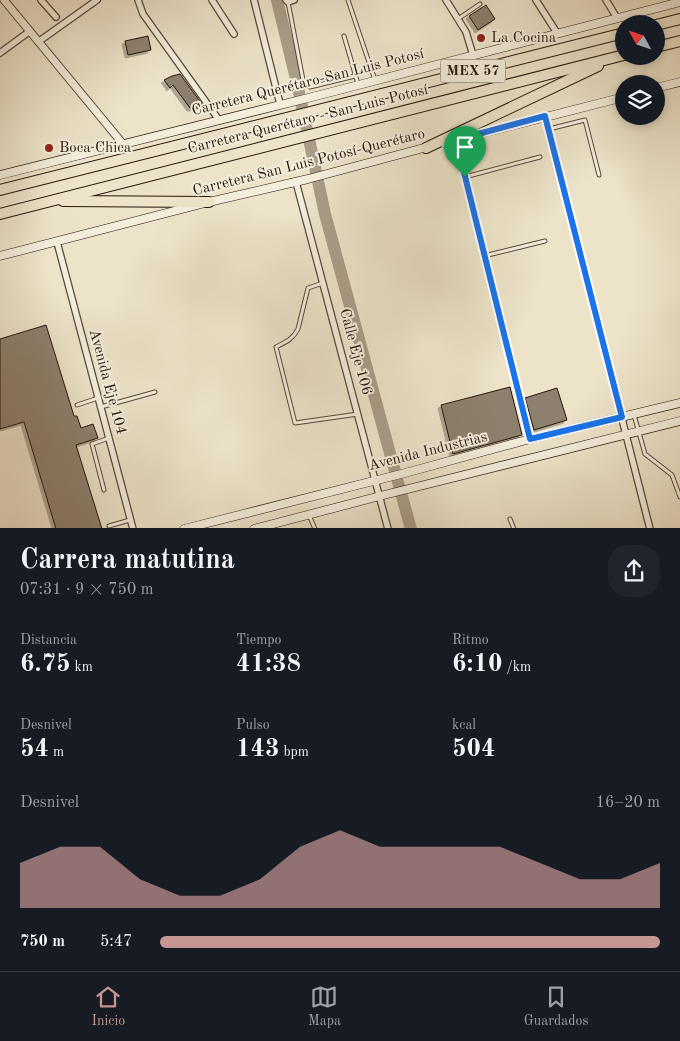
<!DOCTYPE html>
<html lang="es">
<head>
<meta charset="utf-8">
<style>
  body { margin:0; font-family:"Old Standard TT",serif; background:#20242c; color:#f1f3f6; height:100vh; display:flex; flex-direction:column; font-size:19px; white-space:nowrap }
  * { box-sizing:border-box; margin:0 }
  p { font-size:16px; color:#9ea1a6 }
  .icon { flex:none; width:28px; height:28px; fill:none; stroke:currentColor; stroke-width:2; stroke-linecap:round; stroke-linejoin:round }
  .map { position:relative; height:528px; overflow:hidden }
  .details { display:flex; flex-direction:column; background:#171b24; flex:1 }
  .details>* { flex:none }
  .needle { width:32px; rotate:310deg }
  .buttons { position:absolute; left:615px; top:15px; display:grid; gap:10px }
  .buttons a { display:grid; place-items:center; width:50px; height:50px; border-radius:50%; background:#171b24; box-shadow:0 2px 8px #0003; font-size:25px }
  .pin { position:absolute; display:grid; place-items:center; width:42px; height:42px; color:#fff; margin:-51px -21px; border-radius:50% 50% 50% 0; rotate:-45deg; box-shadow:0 0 5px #0007 }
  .pin .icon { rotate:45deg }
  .round { display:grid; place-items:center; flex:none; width:52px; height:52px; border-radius:20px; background:#20242c }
  .summary { display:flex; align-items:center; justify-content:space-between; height:85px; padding:0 20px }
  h1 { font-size:28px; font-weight:700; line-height:38px }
  .figures { display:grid; grid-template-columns:repeat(3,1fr); gap:8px; height:85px; padding:5px 20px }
  .figures div { display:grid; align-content:center }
  .figures b { font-size:25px; font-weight:700 }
  .figures small { font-size:14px; font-weight:400 }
  .figures p { font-size:14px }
  .chart { height:140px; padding:10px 20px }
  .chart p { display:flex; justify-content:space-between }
  .chart svg { width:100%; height:90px; margin-top:5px; fill:#c59692; opacity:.7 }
  ul { padding:0 20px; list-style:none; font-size:16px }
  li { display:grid; grid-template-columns:80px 60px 1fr; align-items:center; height:38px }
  li i { height:12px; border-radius:6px; background:#c59692 }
  .tab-bar { display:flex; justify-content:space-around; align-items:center; height:70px; border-top:1px solid #363941; background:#171b24; font-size:14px; color:#9ea1a6 }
  .tab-bar a { display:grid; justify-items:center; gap:2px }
  .tab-bar .on { color:#c59692 }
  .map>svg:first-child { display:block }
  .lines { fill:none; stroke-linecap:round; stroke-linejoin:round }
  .river { stroke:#a99d88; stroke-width:12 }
  .building { fill:#8d806e; stroke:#27150b; filter:url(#shadow) }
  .service-casing { stroke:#58483a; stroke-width:5 }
  .minor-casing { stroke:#58483a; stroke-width:8 }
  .tertiary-casing { stroke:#58483a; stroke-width:9 }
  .secondary-casing { stroke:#27150b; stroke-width:9 }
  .trunk-casing { stroke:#27150b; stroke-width:12 }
  .service { stroke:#f3eddc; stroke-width:3 }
  .minor { stroke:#f3eddc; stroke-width:5.5 }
  .tertiary { stroke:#f3eddc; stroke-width:7 }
  .secondary { stroke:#f3eddc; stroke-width:8 }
  .trunk { stroke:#ece3c9; stroke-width:10 }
  .route-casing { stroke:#fff; stroke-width:10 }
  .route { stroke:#1a73e8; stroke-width:6 }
  .poi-dot { fill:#8f2418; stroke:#f3eddc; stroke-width:2 }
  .labels { text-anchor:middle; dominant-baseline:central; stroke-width:4; stroke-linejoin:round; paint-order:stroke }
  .shield { fill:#f3eddc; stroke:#64564a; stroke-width:1 }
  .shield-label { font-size:14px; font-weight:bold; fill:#27150b }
  .poi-label { font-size:15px; fill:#27150b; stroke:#f3eddc; text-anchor:start }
  .street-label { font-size:15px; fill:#27150b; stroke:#f3eddc }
</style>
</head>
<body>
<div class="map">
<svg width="680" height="529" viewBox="0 0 680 529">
  <defs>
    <filter id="shadow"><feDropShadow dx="-3" dy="3" stdDeviation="0" flood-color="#0004"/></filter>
  </defs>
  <rect width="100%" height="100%" fill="#ece3c9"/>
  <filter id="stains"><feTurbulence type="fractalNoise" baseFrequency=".004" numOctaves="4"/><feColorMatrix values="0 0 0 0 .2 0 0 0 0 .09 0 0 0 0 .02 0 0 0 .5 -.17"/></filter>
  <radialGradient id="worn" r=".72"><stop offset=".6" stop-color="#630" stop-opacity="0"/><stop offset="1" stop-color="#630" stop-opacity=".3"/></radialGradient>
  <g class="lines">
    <!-- river -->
    <path class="river" d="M277 0 297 83 325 214 391 457 411 529"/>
  </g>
  <!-- building -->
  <g class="building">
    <path d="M486 5 495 19 478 30 469 16Z"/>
    <path d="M148 36 151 50 128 55 125 41Z"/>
    <path d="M180 74 202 104 198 108H190L173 85 170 88 164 80 172 76Z"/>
    <path d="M46 325 74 416H77L81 428 93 424 98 438 76 445 102 529H56L24 422 0 429V339Z"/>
    <path d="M510 387 522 435 453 454 441 405Z"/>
    <path d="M557 388 567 420 534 430 525 398Z"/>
  </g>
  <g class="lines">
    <defs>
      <g id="service">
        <path d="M348 0 375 80"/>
        <path d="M288 2 303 80 306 85 310 87 355 76"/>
        <path d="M458 19 480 4"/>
        <path d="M344 36 358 84"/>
        <path d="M549 129 585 120 599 175"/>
        <path d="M456 140 529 438"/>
        <path d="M465 177 540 157"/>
        <path d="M484 256 545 241"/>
        <path d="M323 283 308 288 298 329C293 339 286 342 276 347L295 423 358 414"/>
        <path d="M77 405 98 398"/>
        <path d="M101 407 155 392"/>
        <path d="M634 415 645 454 672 475 680 497"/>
        <path d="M104 490 92 444 109 438"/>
        <path d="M309 515 315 529"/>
        <path d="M510 519 514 529"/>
        <path d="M109 526 130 520"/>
      </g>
      <g id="minor">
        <path d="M41 0 56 17"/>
        <path d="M138 0 143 14 219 120"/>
        <path d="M212 0 234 34"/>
        <path d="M254 0 280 104"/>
        <path d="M286 0 288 2 294 0"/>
        <path d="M446 0 466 32 473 55"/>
        <path d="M536 0 557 33"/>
        <path d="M606 0 617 18"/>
        <path d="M38 42 97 0"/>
        <path d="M0 53 30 31"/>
        <path d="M545 116 650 529"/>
        <path d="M296 182 388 529"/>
        <path d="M57 242 133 529"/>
      </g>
      <path id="tertiary" d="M4 0 123 144"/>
      <g id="secondary">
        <path d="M656 88 680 82"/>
        <path d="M444 143 624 97"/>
        <path d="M0 175 312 97 680 2"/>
        <path d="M0 256 209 202 308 179 431 146"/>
        <path d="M184 529 405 473 530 439 680 403"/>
        <path d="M254 529 380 496 680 421"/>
      </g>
      <g id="trunk">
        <path d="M656 25 680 19"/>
        <path d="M656 47 680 41"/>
        <path d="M426 148 598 66"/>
        <path d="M0 190 624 33"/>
        <path d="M63 201 209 202"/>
        <path d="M0 214 624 55"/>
      </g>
    </defs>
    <!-- service casing -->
    <use href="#service" class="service-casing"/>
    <!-- minor casing -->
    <use href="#minor" class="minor-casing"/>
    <!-- tertiary casing -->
    <use href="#tertiary" class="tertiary-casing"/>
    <!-- secondary casing -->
    <use href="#secondary" class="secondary-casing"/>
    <!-- trunk casing -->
    <use href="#trunk" class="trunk-casing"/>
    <!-- service -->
    <use href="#service" class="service"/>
    <!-- minor -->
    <use href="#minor" class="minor"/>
    <!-- tertiary -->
    <use href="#tertiary" class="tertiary"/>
    <!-- secondary -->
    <use href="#secondary" class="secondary"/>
    <!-- trunk -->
    <use href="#trunk" class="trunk"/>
  </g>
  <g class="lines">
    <defs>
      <path id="route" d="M545 116 622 417 530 439 456 140Z"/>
    </defs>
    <!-- route casing -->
    <use href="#route" class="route-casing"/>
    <!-- route -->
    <use href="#route" class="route"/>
  </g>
  <!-- markers -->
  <g class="poi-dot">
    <circle cx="481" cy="38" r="5"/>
    <circle cx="49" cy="148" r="5"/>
  </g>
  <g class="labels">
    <!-- shield labels -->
    <rect class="shield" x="440.5" y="59.5" width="65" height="23" rx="4"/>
    <g class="shield-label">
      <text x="473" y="71">MEX 57</text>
    </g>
    <!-- poi labels -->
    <g class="poi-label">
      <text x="491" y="38">La Cocina</text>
      <text x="59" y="148">Boca Chica</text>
    </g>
    <!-- street labels -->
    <g class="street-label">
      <text transform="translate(308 83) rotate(-14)">Carretera Querétaro-San Luis Potosí</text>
      <text transform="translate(308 120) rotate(-14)">Carretera Querétaro - San Luis Potosí</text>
      <text transform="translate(309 163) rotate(-14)">Carretera San Luis Potosí-Querétaro</text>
      <text transform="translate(355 352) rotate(75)">Calle Eje 106</text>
      <text transform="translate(107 382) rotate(75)">Avenida Eje 104</text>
      <text transform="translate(428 452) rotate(-14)">Avenida Industrias</text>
    </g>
  </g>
  <rect width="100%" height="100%" filter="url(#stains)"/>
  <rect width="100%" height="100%" fill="url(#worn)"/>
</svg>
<div class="buttons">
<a><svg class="needle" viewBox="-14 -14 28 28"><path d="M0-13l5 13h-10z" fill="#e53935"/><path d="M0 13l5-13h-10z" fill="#9ea1a6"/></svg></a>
<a><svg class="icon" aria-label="layers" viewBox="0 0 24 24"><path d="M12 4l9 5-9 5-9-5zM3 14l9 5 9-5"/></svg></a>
</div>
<div class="pin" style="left:465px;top:177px;background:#1e9e55"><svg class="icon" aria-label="arrive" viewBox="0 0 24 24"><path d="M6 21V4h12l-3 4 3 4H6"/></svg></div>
</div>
<section class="details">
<div class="summary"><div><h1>Carrera matutina</h1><p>07:31 · 9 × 750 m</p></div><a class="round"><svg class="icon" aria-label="share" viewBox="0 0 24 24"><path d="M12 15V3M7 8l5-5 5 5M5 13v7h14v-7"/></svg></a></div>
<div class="figures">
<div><p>Distancia</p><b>6.75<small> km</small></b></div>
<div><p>Tiempo</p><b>41:38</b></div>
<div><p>Ritmo</p><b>6:10<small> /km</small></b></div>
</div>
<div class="figures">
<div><p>Desnivel</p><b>54<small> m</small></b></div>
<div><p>Pulso</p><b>143<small> bpm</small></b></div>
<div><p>kcal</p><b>504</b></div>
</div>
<div class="chart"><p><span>Desnivel</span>16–20 m</p>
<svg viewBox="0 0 160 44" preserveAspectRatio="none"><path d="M0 44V22L10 14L20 14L30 30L40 38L50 38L60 30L70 14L80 6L90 14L100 14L110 14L120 14L130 22L140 30L150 30L160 22V44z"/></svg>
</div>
<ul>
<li><b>750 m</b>5:47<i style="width:100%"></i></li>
</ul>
</section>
<nav class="tab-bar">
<a class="on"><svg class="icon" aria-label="home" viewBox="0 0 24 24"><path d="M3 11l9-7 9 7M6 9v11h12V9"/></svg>Inicio</a>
<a><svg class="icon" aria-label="map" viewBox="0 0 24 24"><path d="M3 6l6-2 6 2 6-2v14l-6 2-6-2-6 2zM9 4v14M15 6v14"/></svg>Mapa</a>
<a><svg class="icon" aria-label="saved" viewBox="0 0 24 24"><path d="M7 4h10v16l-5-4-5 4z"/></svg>Guardados</a>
</nav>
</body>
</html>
